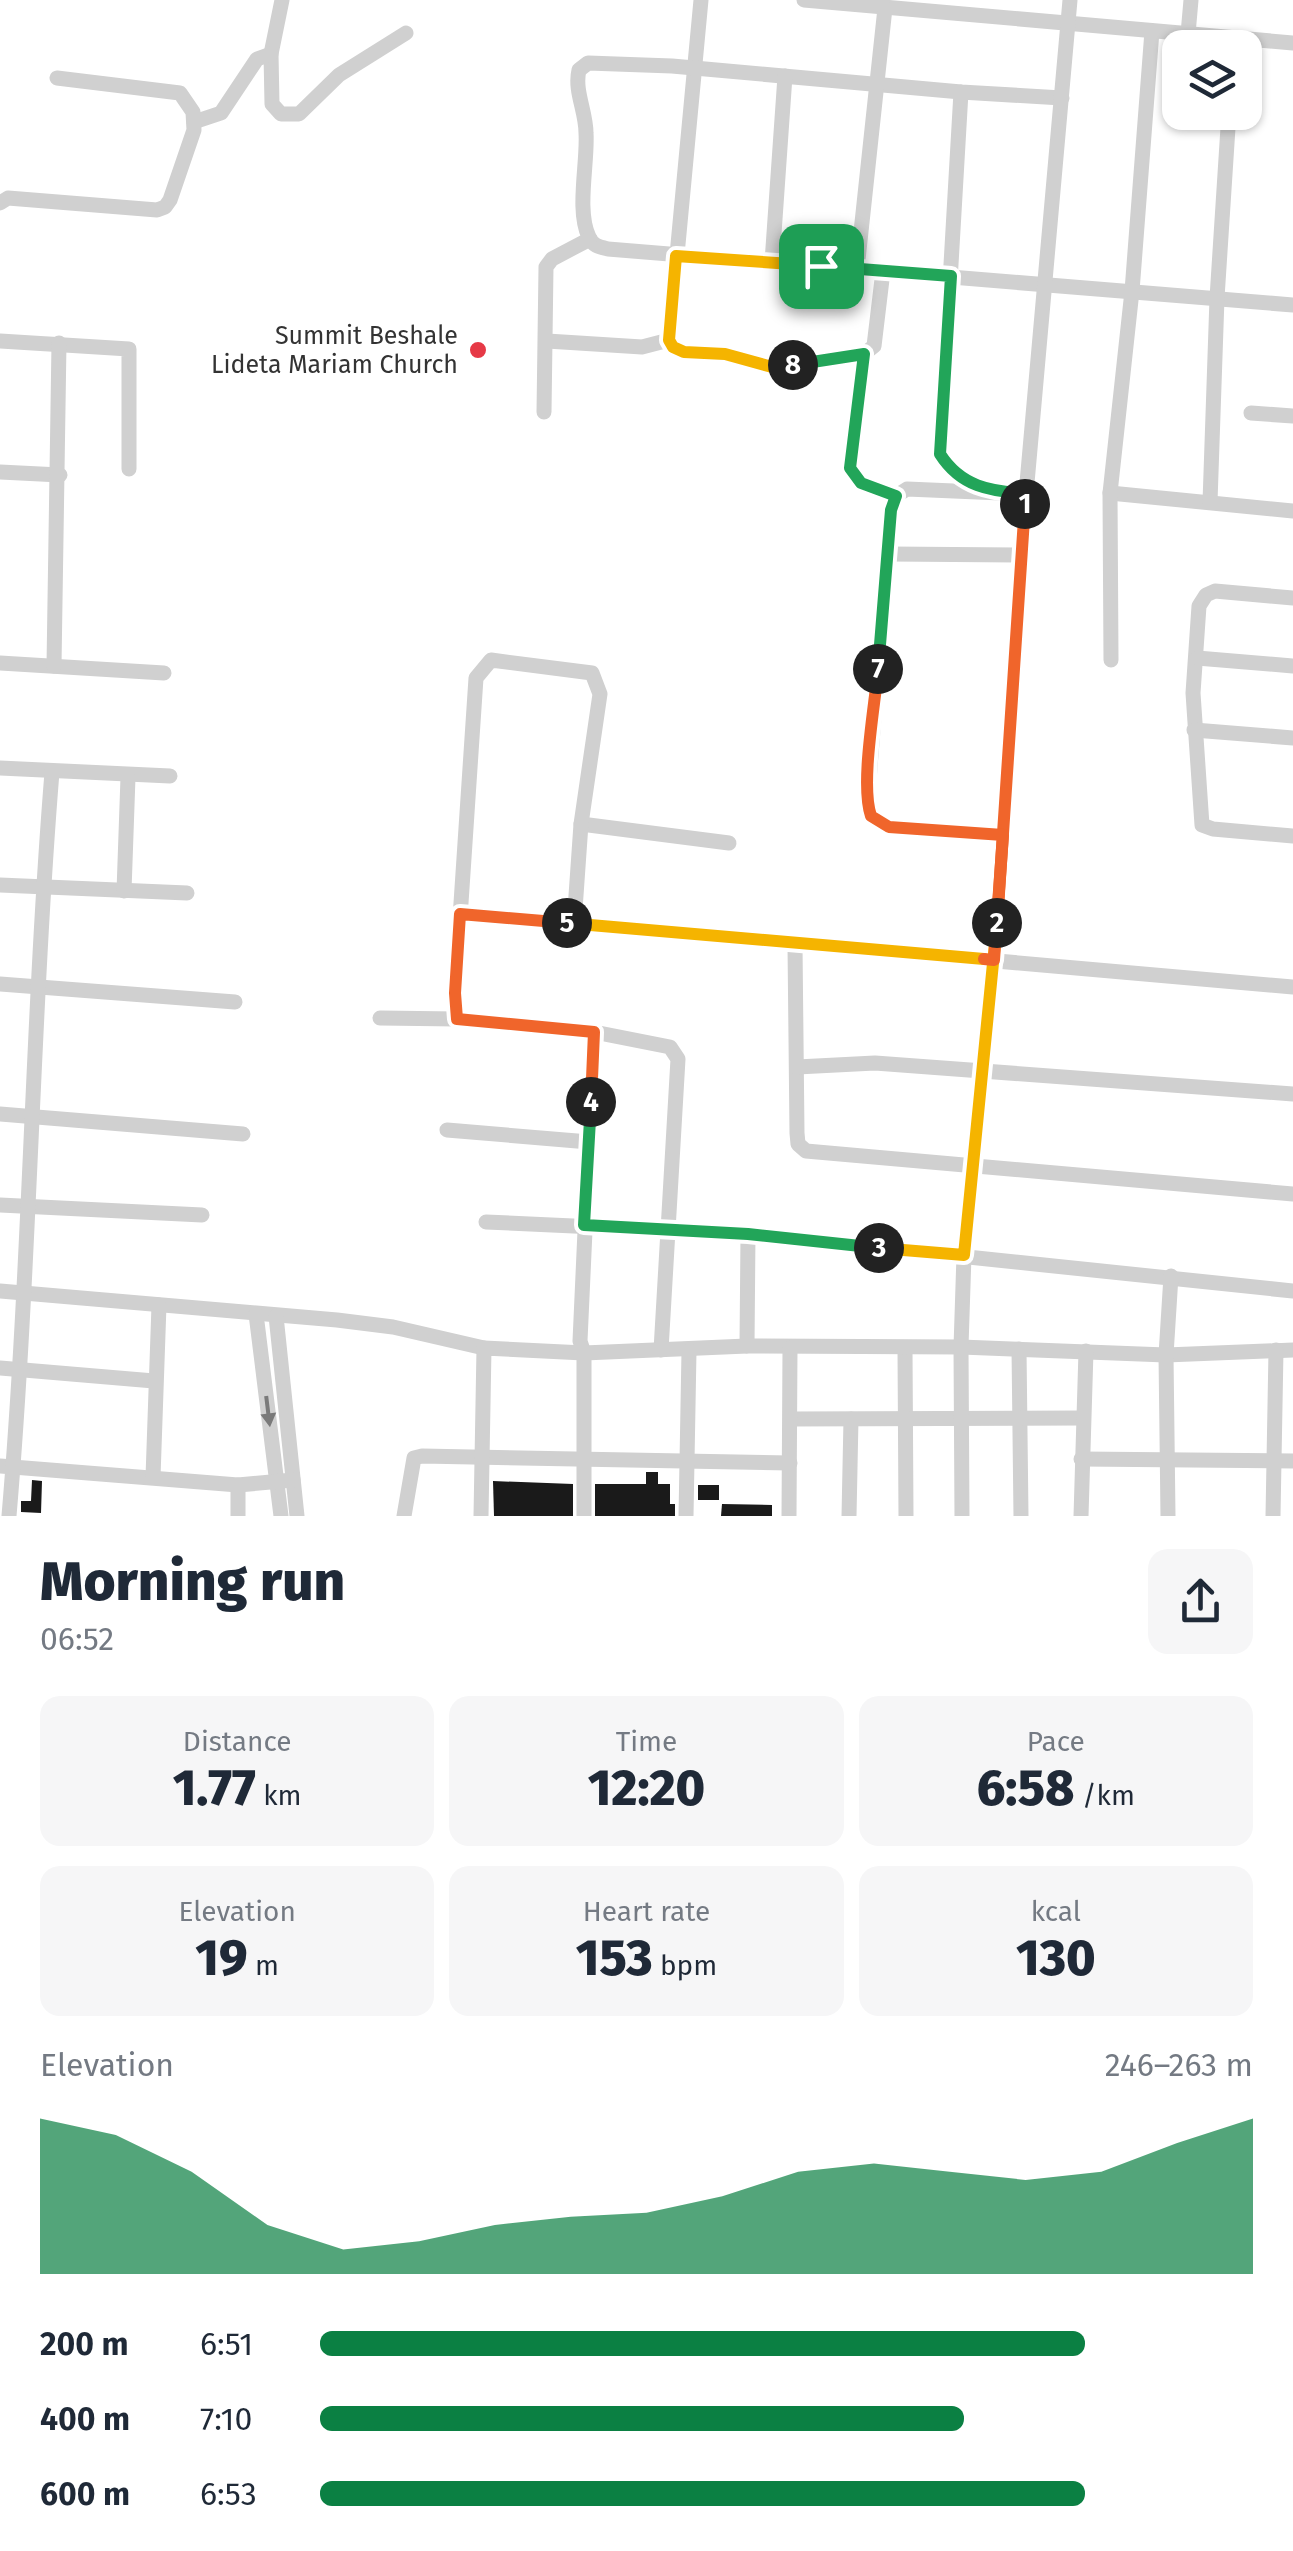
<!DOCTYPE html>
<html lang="en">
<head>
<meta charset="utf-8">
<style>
  body { margin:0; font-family:"Fira Sans",sans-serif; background:#f6f6f7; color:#1f2937; height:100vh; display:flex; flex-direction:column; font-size:38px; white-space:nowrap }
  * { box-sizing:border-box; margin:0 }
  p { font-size:32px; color:#747a83 }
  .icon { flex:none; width:55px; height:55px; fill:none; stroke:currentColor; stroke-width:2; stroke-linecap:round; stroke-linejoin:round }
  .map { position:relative; height:1516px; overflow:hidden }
  .sheet { display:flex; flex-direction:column; background:#fff; flex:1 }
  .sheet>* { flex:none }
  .controls { position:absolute; left:1162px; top:30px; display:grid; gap:20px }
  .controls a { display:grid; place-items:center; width:100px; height:100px; border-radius:20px; background:#fff; box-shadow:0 2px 8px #0004; font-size:50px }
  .pin { position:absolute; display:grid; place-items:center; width:85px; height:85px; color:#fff; margin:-42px; border-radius:20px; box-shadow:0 5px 15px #0006 }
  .km { position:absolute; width:50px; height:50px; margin:-25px; border-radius:50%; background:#222; color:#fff; font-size:28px; line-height:50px; text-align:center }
  .round { display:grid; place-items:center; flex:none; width:105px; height:105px; border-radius:20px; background:#f6f6f7 }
  .overview { display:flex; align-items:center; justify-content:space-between; height:170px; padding:0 40px }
  h1 { font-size:55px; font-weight:800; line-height:75px }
  .metrics { display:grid; grid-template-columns:repeat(3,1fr); gap:15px; height:170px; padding:10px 40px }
  .metrics div { display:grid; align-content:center; border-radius:20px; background:#f6f6f7; text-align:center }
  .metrics b { font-size:50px; font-weight:800 }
  .metrics small { font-size:28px; font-weight:400 }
  .metrics p { font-size:28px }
  .chart { height:280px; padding:20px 40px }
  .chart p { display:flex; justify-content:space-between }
  .chart svg { width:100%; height:180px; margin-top:10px; fill:#0b8043; opacity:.7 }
  ul { padding:0 40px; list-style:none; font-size:32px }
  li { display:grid; grid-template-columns:160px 120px 1fr; align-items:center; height:75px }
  li i { height:25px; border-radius:12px; background:#0b8043 }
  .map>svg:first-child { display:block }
  .building { fill:#1a1a1a }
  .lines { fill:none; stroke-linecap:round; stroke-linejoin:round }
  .minor { stroke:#d0d0d0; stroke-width:15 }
  .oneway { fill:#7a7a7a }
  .split-1-casing { stroke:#fff; stroke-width:20 }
  .split-2-casing { stroke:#fff; stroke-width:20 }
  .split-3-casing { stroke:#fff; stroke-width:20 }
  .split-4-casing { stroke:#fff; stroke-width:20 }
  .split-5-casing { stroke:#fff; stroke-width:20 }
  .split-6-casing { stroke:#fff; stroke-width:20 }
  .split-7-casing { stroke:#fff; stroke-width:20 }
  .split-8-casing { stroke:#fff; stroke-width:20 }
  .split-9-casing { stroke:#fff; stroke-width:20 }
  .split-1 { stroke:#22a559; stroke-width:12 }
  .split-2 { stroke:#f0652b; stroke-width:12 }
  .split-3 { stroke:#f5b400; stroke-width:12 }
  .split-4 { stroke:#22a559; stroke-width:12 }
  .split-5 { stroke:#f0652b; stroke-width:12 }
  .split-6 { stroke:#f5b400; stroke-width:12 }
  .split-7 { stroke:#f0652b; stroke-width:12 }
  .split-8 { stroke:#22a559; stroke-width:12 }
  .split-9 { stroke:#f5b400; stroke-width:12 }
  .poi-dot { fill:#e63946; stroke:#fff; stroke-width:4 }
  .labels { text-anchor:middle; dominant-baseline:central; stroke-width:10; stroke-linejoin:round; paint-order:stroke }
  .poi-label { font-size:25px; fill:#333; stroke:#fff; text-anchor:end }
</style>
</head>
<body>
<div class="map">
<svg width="1293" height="1516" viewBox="0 0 1293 1516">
  <rect width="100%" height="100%" fill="#fff"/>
  <!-- building -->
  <g class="building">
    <path d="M646 1472H658V1484H670V1504H675V1516H595V1484H646Z"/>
    <path d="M32 1480 42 1481 41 1513 21 1512V1501H31Z"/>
    <path d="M493 1481 573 1484V1516H494Z"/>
    <rect x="698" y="1485" width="21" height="15"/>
    <path d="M722 1504 772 1505V1516H721Z"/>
  </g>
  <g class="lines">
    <!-- minor -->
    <g class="minor">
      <path d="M282 0 271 54 272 104 281 114H299L339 75 406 33"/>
      <path d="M701 0 669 340 677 350 683 352 725 354 777 368 864 354 874 346 883 271"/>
      <path d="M804 0 1293 43"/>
      <path d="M1188 34 1191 0"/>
      <path d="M961 92 940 454 951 468 985 491"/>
      <path d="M1062 98 961 92 672 66 588 63 579 70C574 91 586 111 586 133 588 162 576 211 589 237 593 246 599 247 608 249L1293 305"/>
      <path d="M194 122 221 113 257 59 271 54"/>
      <path d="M0 203 8 198 157 210 165 207 170 200 194 130 193 112 180 93 57 78"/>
      <path d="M772 262 785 76"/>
      <path d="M857 269 885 8"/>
      <path d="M0 341 129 349V469"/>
      <path d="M547 341 642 347 669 340"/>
      <path d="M864 354 849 468 861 483 896 496"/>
      <path d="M544 412 546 267 552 259 590 239"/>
      <path d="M1251 413 1293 416"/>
      <path d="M0 472 60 475"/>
      <path d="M1110 493 1293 511"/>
      <path d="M1210 502 1217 298 1229 112"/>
      <path d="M889 554 1022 555"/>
      <path d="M1293 598 1215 591 1206 595 1199 606 1193 693 1202 825 1213 829 1293 836"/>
      <path d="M1197 658 1293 666"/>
      <path d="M1111 660 1110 493 1132 291 1152 31"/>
      <path d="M0 663 164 673"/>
      <path d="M54 666 59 343"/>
      <path d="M1194 730 1293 738"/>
      <path d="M0 768 170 776"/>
      <path d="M581 824 729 843"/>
      <path d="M1003 835 889 827C861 817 869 792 870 767L891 510 896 496 907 489 1026 494"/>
      <path d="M0 885 187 893"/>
      <path d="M124 891 128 777"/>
      <path d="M460 914 1293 987"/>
      <path d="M574 924 581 824 600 694 592 673 491 660 476 678 455 993 457 1019 594 1032 670 1047 678 1059 661 1350"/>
      <path d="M795 945 797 1133 798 1144 806 1151 1293 1194"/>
      <path d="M0 984 235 1002"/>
      <path d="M380 1018 457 1019"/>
      <path d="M797 1067 875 1063 1293 1094"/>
      <path d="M0 1114 243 1134"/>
      <path d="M447 1130 589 1142"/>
      <path d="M0 1205 202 1215"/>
      <path d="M486 1222 748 1234 1293 1291"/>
      <path d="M0 1291 337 1320 393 1327 484 1348"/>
      <path d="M256 1314 281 1516"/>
      <path d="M276 1316 297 1516"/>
      <path d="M747 1346 748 1234"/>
      <path d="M905 1349 906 1516"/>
      <path d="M1019 1349 1021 1516"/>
      <path d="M0 1368 154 1381"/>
      <path d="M791 1419 1083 1418"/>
      <path d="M1081 1459 1293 1461"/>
      <path d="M0 1466 238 1485 293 1480"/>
      <path d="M153 1477 159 1305"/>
      <path d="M9 1516C30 1268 32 1020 52 772"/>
      <path d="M238 1516V1485"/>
      <path d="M404 1516 414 1458 422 1456 790 1463"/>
      <path d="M481 1516 484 1348 584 1353 747 1346 961 1347 1166 1355 1293 1350"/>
      <path d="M584 1516V1353L580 1341 594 1032"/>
      <path d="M686 1516 689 1351"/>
      <path d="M789 1516 790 1348"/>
      <path d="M849 1516 851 1419"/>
      <path d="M962 1516 961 1347 964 1255 994 960 1026 494 1070 0"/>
      <path d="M1081 1516 1086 1351"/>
      <path d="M1168 1516 1166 1355 1171 1276"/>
      <path d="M1273 1516 1276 1350"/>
    </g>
  </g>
  <!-- one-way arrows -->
  <defs><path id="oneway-solid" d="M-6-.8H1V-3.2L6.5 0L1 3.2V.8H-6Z" transform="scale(2.5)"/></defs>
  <use class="oneway" href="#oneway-solid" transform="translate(268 1411) rotate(83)"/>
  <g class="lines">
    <defs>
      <path id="split-1" d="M821 266 951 276 940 454C961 487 990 491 1026 494L1025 504"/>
      <path id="split-2" d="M997 923 1025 504"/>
      <path id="split-3" d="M879 1248 964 1255 997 923"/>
      <path id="split-4" d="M591 1102 584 1225 748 1234 879 1248"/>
      <path id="split-5" d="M567 923 460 914 455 993 457 1019 594 1032 591 1102"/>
      <path id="split-6" d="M567 923 984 959"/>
      <path id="split-7" d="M878 669C875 705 860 784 871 816L889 827 1003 835 994 960 984 959"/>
      <path id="split-8" d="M793 365 864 354 850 468 861 483 896 496 891 510 878 669"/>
      <path id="split-9" d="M793 365 772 367 725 354 684 352 673 347 669 340 676 256 821 266"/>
    </defs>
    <!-- split-1 casing -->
    <use href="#split-1" class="split-1-casing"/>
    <!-- split-2 casing -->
    <use href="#split-2" class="split-2-casing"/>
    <!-- split-3 casing -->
    <use href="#split-3" class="split-3-casing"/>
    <!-- split-4 casing -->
    <use href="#split-4" class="split-4-casing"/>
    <!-- split-5 casing -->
    <use href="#split-5" class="split-5-casing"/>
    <!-- split-6 casing -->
    <use href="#split-6" class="split-6-casing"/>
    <!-- split-7 casing -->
    <use href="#split-7" class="split-7-casing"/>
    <!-- split-8 casing -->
    <use href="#split-8" class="split-8-casing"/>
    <!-- split-9 casing -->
    <use href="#split-9" class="split-9-casing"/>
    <!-- split-1 -->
    <use href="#split-1" class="split-1"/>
    <!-- split-2 -->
    <use href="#split-2" class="split-2"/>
    <!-- split-3 -->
    <use href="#split-3" class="split-3"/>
    <!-- split-4 -->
    <use href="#split-4" class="split-4"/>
    <!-- split-5 -->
    <use href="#split-5" class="split-5"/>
    <!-- split-6 -->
    <use href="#split-6" class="split-6"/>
    <!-- split-7 -->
    <use href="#split-7" class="split-7"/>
    <!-- split-8 -->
    <use href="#split-8" class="split-8"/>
    <!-- split-9 -->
    <use href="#split-9" class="split-9"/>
  </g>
  <!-- markers -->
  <circle class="poi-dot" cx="478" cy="350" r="10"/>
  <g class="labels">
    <!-- poi labels -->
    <g class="poi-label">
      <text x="458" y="336">Summit Beshale<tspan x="458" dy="29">Lideta Mariam Church</tspan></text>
    </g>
  </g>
</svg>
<div class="controls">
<a><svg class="icon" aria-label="layers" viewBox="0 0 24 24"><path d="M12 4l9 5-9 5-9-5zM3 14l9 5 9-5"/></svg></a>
</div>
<div class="pin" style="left:821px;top:266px;background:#1e9e55"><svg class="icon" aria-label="arrive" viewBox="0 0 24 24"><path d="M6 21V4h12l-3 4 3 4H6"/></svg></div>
<b class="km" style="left:1025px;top:504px">1</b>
<b class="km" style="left:997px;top:923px">2</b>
<b class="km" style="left:879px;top:1248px">3</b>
<b class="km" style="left:591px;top:1102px">4</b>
<b class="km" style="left:567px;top:923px">5</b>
<b class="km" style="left:878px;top:669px">7</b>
<b class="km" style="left:793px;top:365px">8</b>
</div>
<section class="sheet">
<div class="overview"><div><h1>Morning run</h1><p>06:52</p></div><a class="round"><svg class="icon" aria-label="share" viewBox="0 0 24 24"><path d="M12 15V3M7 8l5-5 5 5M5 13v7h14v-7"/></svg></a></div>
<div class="metrics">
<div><p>Distance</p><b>1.77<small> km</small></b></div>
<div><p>Time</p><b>12:20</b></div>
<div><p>Pace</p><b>6:58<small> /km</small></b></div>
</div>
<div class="metrics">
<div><p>Elevation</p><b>19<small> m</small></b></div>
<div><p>Heart rate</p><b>153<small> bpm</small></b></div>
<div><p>kcal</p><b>130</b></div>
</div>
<div class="chart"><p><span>Elevation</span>246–263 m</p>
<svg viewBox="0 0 160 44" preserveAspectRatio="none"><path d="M0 44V6L10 10L20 19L30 32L40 38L50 36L60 32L70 30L80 29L90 25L100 19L110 17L120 19L130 21L140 19L150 12L160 6V44z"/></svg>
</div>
<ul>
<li><b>200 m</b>6:51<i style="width:82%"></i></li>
<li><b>400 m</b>7:10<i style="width:69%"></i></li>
<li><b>600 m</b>6:53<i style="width:82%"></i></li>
</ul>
</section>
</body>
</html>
